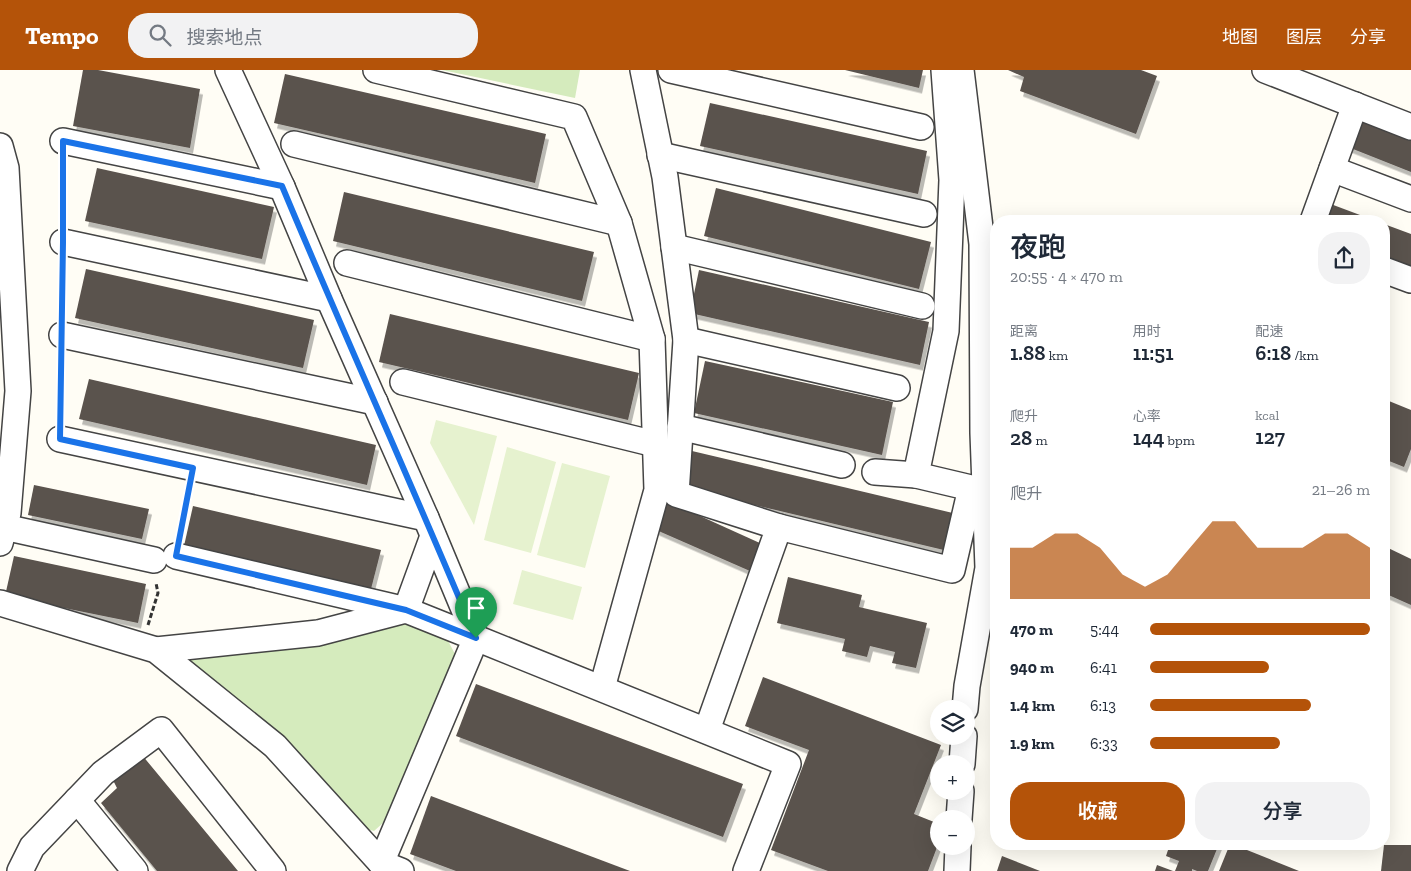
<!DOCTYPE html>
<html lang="zh">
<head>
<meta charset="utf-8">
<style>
  body { margin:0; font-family:"Zilla Slab","Noto Sans SC",serif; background:#f2f2f3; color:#1f2937; height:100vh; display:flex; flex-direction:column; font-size:19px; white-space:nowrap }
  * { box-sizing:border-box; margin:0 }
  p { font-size:16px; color:#747a83 }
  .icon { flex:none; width:28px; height:28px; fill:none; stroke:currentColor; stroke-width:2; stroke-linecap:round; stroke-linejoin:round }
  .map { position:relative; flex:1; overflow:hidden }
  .details { position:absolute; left:990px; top:145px; width:400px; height:635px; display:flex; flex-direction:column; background:#fff; border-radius:20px; box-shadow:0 5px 20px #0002 }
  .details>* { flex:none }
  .buttons { position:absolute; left:930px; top:630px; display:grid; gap:10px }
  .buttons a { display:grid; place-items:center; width:45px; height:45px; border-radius:50%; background:#fff; box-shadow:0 5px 20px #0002; font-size:25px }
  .pin { position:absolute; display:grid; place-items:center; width:42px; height:42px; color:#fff; margin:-51px -21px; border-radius:50% 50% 50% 0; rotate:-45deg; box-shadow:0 0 5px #0007 }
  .pin .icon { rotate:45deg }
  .round { display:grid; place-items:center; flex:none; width:52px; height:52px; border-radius:20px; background:#f2f2f3 }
  .summary { display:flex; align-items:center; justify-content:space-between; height:85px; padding:0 20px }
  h1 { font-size:28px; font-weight:600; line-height:38px }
  .figures { display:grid; grid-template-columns:repeat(3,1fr); gap:8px; height:85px; padding:5px 20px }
  .figures div { display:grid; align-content:center }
  .figures b { font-size:21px; font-weight:600 }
  .figures small { font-size:14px; font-weight:400 }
  .figures p { font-size:14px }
  .chart { height:140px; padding:10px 20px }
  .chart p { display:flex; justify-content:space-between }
  .chart svg { width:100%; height:90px; margin-top:5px; fill:#b45309; opacity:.7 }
  .cta { display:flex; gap:10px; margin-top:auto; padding:10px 20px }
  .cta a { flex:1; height:58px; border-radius:20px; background:#b45309; color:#fff; font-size:20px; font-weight:600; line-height:58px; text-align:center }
  .cta a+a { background:#f2f2f3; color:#1f2937 }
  ul { padding:0 20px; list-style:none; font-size:16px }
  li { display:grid; grid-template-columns:80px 60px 1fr; align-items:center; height:38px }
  li i { height:12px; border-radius:6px; background:#b45309 }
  header { display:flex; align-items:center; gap:30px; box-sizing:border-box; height:70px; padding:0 25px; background:#b45309; color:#fff }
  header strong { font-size:24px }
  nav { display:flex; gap:28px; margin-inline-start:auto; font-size:18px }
  .search { width:350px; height:45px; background:#f2f2f3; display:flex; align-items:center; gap:12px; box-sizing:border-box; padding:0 18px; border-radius:20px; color:#747a83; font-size:19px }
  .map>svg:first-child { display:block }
  .green { fill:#d5ebbd }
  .pitch { fill:#e6f2cf }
  .building { fill:#5a524d; filter:url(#shadow) }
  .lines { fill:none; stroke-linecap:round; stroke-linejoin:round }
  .minor-casing { stroke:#444; stroke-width:28 }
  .path { stroke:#333; stroke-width:3; stroke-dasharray:5 2.5; stroke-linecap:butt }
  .minor { stroke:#fff; stroke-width:25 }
  .route-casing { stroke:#fff; stroke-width:10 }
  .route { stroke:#1a73e8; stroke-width:6 }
</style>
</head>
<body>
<header>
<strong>Tempo</strong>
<div class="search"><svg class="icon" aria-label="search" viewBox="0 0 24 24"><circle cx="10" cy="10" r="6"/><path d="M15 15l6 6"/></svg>搜索地点</div>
<nav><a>地图</a><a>图层</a><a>分享</a></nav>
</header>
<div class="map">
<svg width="1411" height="801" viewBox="0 0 1411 801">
  <defs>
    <filter id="shadow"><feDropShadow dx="3" dy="5.5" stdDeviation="0" flood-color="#0004"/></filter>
  </defs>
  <rect width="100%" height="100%" fill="#fffdf5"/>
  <!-- green -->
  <g class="green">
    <path d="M442 0H580L575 28Z"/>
    <path d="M405 552 445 565 456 586 392 745 374 761 359 757 183 590 191 581Z"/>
  </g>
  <!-- pitch -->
  <g class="pitch">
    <path d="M436 350 497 366 474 455 430 373Z"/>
    <path d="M507 377 556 392 531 483 484 470Z"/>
    <path d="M562 393 610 406 585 498 537 485Z"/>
    <path d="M522 500 582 517 573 550 513 534Z"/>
  </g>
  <!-- building -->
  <g class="building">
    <path d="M83 0H98L200 19 190 78 73 56Z"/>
    <path d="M845 0H923L919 18Z"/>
    <path d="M1008 0H1141L1157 6 1136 64 1020 21 1024 7Z"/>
    <path d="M285 4 546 64 535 113 274 53Z"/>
    <path d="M710 33 927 81 918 124 700 76Z"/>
    <path d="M1360 43 1411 62V102L1348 77Z"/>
    <path d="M97 98 274 137 262 189 85 151Z"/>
    <path d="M716 118 931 172 919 219 704 166Z"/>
    <path d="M344 122 594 182 582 231 333 171Z"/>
    <path d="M1328 133 1376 151H1321Z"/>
    <path d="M1384 154 1411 164V207L1384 197Z"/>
    <path d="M86 199 314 250 303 298 75 248Z"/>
    <path d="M699 200 929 252 920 295 690 243Z"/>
    <path d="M390 244 639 303 628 350 379 292Z"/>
    <path d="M705 291 893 332 882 385 694 343Z"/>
    <path d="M89 309 376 375 367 415 79 349Z"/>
    <path d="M1384 329 1411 340V379L1404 397 1384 389Z"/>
    <path d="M692 381 957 444 948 481 683 418Z"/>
    <path d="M34 415 149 439 142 469 28 445Z"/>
    <path d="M667 431 762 474 750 501 654 459Z"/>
    <path d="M193 436 381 480 371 519 184 476Z"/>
    <path d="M1384 476 1411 489V535L1384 523Z"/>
    <path d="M14 486 146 514 138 553 5 526Z"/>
    <path d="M788 507 862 525 859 537 927 553 916 598 892 593 895 582 870 576 867 587 842 581 845 569 777 553Z"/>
    <path d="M763 607 941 675 914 744 939 754V772L928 801H828L771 780 809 680 745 656Z"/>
    <path d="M476 614 743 714 723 767 456 666Z"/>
    <path d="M142 685 238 801H157L101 733 117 718 111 706Z"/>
    <path d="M431 726 630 801H456L410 784Z"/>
    <path d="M1170 774H1219L1208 801H1197L1192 799V801H1175L1179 791 1166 786Z"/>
    <path d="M1230 774H1232L1299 801H1219Z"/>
    <path d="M1384 775H1411V801H1381Z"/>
    <path d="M1002 786 1040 801H997Z"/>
    <path d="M1157 795 1173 801H1155Z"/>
  </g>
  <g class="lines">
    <defs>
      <g id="minor">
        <path d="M228 0 282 117 329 229 426 448 476 568 788 694 746 801"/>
        <path d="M376 0 574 47 619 153 652 269 657 420 602 618"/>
        <path d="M643 0 665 107 686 270 676 424 779 457 707 660"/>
        <path d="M671 0 921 57"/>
        <path d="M961 0 982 174 983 363 988 498 967 616 965 639"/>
        <path d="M1265 0 1411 57"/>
        <path d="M63 71 282 117"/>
        <path d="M294 74 619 153"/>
        <path d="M0 76 6 98 18 321 8 443 0 473"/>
        <path d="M660 85 924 144"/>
        <path d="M1332 99 1411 129"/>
        <path d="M1313 151 1355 35"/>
        <path d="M63 172 329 229"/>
        <path d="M674 177 922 236"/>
        <path d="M347 193 652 269"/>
        <path d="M1384 200 1411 210"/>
        <path d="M62 265 375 332"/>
        <path d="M686 270 897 318"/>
        <path d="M403 312 655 374"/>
        <path d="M680 357 842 395"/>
        <path d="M60 369 426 448"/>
        <path d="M875 402 916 405"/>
        <path d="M4 457 154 490"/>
        <path d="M779 457 952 500 971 418 916 405 946 261 952 110 944 0"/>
        <path d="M176 486 406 540 433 466"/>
        <path d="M0 533 156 580 275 676 381 793 401 801"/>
        <path d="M156 580 318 563 406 540 476 568 381 793"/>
        <path d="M962 694 964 666"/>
        <path d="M77 730 135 801"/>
        <path d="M959 749 961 721"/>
        <path d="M20 801 32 777 103 703 161 660 273 801"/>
        <path d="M957 801 958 776"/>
      </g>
    </defs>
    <!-- minor casing -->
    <use href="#minor" class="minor-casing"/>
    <!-- path -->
    <g class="path">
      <path d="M63 95V151"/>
      <path d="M62 243 63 195"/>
      <path d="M60 346 61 287"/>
      <path d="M180 463 188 420"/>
      <path d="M148 555 158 523 156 513"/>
    </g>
    <!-- minor -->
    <use href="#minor" class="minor"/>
  </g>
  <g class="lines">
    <defs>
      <path id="route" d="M63 71 282 116C345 267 413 417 476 568L406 540 176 486 193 398 60 369 63 172Z"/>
    </defs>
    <!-- route casing -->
    <use href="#route" class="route-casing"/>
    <!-- route -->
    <use href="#route" class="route"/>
  </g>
</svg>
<div class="buttons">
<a><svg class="icon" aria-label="layers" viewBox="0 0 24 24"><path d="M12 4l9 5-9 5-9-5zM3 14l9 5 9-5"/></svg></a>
<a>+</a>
<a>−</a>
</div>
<div class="pin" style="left:476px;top:568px;background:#1e9e55"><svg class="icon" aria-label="arrive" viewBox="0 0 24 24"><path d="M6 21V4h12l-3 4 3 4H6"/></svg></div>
<section class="details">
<div class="summary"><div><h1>夜跑</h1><p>20:55 · 4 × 470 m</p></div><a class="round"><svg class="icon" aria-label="share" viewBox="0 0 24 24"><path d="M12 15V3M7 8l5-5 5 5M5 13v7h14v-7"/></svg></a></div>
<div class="figures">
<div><p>距离</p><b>1.88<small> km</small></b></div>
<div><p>用时</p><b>11:51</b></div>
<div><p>配速</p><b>6:18<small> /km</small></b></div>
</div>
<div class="figures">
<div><p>爬升</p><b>28<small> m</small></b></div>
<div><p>心率</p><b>144<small> bpm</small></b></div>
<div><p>kcal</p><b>127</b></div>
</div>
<div class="chart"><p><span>爬升</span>21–26 m</p>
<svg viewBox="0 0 160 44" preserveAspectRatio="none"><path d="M0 44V19L10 19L20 12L30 12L40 19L50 32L60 38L70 32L80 19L90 6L100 6L110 19L120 19L130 19L140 12L150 12L160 19V44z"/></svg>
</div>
<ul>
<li><b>470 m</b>5:44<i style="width:100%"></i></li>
<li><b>940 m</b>6:41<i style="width:54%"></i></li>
<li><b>1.4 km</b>6:13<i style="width:73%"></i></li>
<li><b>1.9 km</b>6:33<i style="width:59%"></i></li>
</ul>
<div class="cta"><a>收藏</a><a>分享</a></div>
</section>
</div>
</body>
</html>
